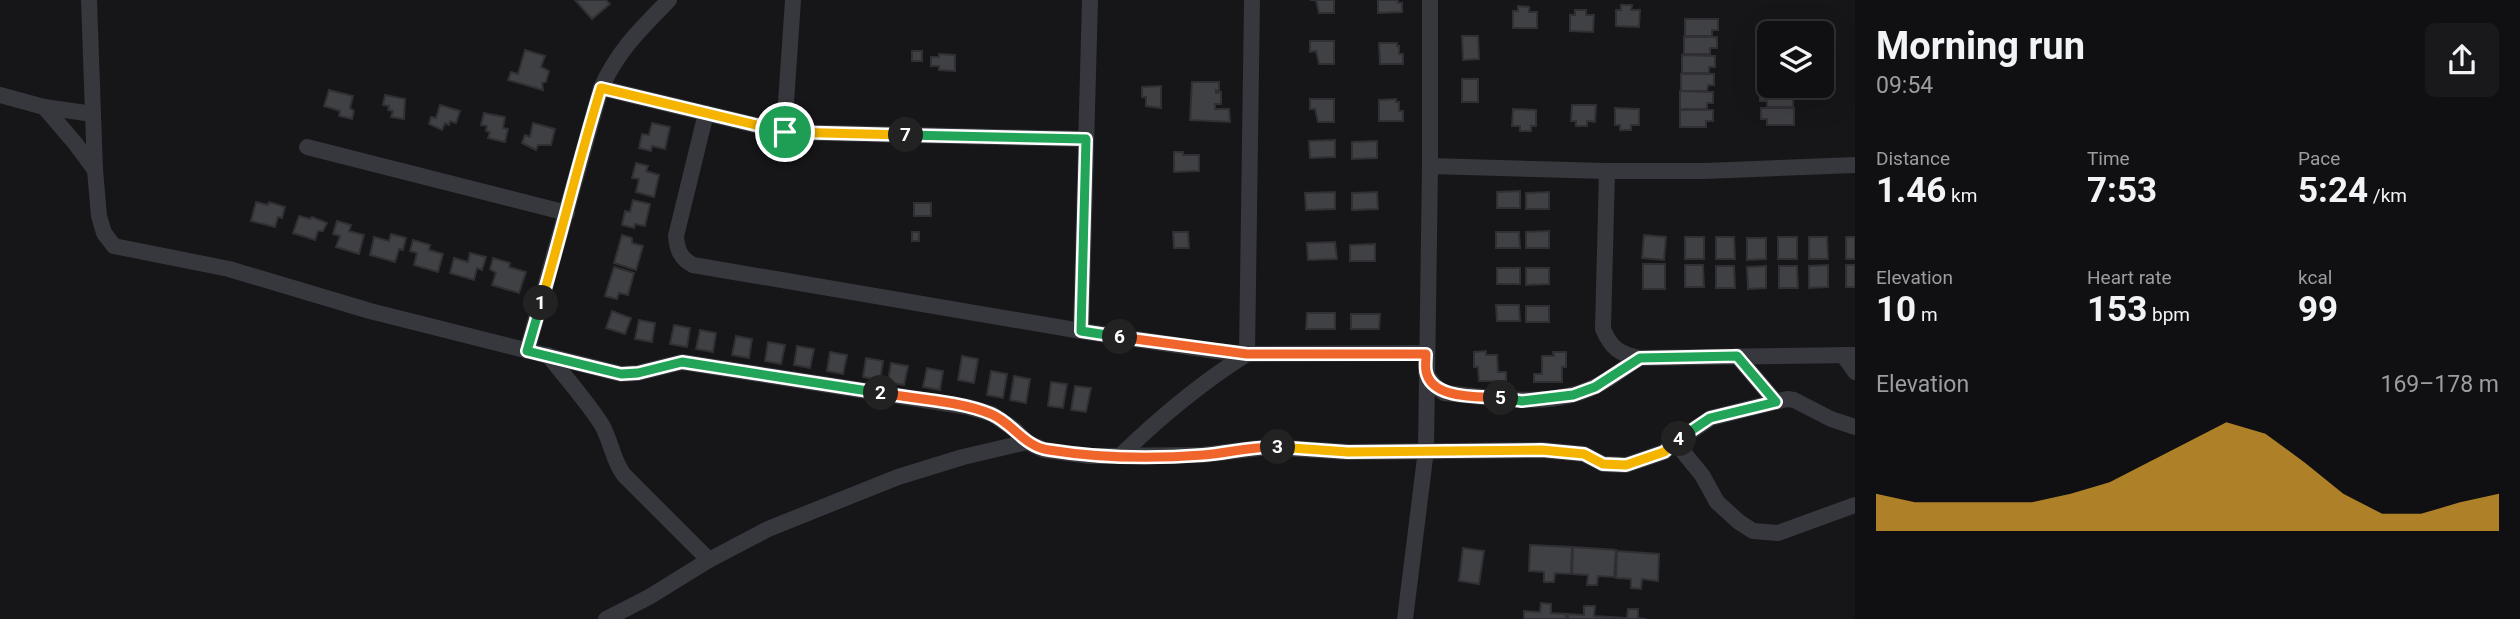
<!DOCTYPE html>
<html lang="en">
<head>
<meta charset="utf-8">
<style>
  body { margin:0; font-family:Roboto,sans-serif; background:#19191b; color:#f1f3f6; height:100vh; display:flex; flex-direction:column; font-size:26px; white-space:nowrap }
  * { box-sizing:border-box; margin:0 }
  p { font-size:23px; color:#9c9d9f }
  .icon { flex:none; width:38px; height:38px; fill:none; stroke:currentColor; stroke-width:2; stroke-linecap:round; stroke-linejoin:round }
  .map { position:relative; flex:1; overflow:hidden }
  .details { display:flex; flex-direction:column; background:#101012; width:665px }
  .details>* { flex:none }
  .tools { position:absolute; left:1757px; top:21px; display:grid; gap:14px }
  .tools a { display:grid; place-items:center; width:77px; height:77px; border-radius:10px; background:#101012; box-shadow:0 7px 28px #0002,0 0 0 2px #303032; font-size:35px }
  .pin { position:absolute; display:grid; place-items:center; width:60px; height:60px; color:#fff; margin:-30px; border:4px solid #fff; border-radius:50%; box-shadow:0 2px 7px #0007 }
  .km { position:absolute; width:35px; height:35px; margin:-18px; border-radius:50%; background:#222; color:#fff; font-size:19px; line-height:35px; text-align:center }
  .round { display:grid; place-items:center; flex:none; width:74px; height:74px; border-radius:10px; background:#19191b }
  .headline { display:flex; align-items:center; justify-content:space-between; height:119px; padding:0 21px }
  h1 { font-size:38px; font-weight:700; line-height:52px }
  .figures { display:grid; grid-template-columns:repeat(3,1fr); gap:10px; height:119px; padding:7px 21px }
  .figures div { display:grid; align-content:center }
  .figures b { font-size:35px; font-weight:700 }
  .figures small { font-size:19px; font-weight:400 }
  .figures p { font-size:19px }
  .chart { height:196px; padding:14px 21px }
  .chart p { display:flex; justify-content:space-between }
  .chart svg { width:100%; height:126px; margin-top:7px; fill:#f2b134; opacity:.7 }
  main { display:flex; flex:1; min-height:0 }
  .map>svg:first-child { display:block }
  .building { fill:#404145; stroke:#303034; stroke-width:2 }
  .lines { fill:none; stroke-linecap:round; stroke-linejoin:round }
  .minor { stroke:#37383d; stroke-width:16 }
  .split-1-casing { stroke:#fff; stroke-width:14 }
  .split-2-casing { stroke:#fff; stroke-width:14 }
  .split-3-casing { stroke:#fff; stroke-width:14 }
  .split-4-casing { stroke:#fff; stroke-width:14 }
  .split-5-casing { stroke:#fff; stroke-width:14 }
  .split-6-casing { stroke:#fff; stroke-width:14 }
  .split-7-casing { stroke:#fff; stroke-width:14 }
  .split-8-casing { stroke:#fff; stroke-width:14 }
  .split-1 { stroke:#f5b400; stroke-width:9 }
  .split-2 { stroke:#22a559; stroke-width:9 }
  .split-3 { stroke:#f0652b; stroke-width:9 }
  .split-4 { stroke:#f5b400; stroke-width:9 }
  .split-5 { stroke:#22a559; stroke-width:9 }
  .split-6 { stroke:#f0652b; stroke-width:9 }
  .split-7 { stroke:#22a559; stroke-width:9 }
  .split-8 { stroke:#f5b400; stroke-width:9 }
</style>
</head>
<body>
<main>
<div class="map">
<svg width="1855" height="619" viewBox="0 0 1855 619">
  <rect width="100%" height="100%" fill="#161618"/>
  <!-- building -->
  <g class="building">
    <path d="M575 0H606L610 4 592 19Z"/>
    <path d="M1310 0H1334V13H1319L1316 0Z"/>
    <path d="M1378 0H1398V3H1402V12L1378 13Z"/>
    <path d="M1621 5H1632L1631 10H1640L1639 27 1616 26V10H1621Z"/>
    <path d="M1518 6 1529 7V12H1537V28H1513V11H1518Z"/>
    <path d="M1575 10H1586V15H1594L1593 32 1570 31V15H1575Z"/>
    <path d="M1685 19H1718V30H1712V36H1685Z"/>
    <path d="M1462 36H1478L1479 59 1463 60Z"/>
    <path d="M1684 37H1717V48H1710V54H1684Z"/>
    <path d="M1310 41H1334V64H1319L1316 51 1310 52Z"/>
    <path d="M1379 43H1397V46H1399V54H1403V64H1380Z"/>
    <path d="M525 50 545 56 541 67 549 71 546 82 542 83 543 90 508 80 511 72 518 74Z"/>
    <rect x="912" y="51" width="10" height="10"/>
    <path d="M939 54 955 55V71L939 70V66H931V57H939Z"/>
    <path d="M1757 54H1769V71H1764V65H1757Z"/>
    <path d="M1682 55 1715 56V67H1709V73H1682Z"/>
    <path d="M1759 72H1769V86H1792V89H1765V83H1759Z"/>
    <path d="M1681 74H1714V85H1708L1707 91H1681Z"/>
    <rect x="1462" y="79" width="16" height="23"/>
    <path d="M1192 82H1219V91L1216 90V93L1221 92V104H1215V109H1229L1230 122 1190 120Z"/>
    <path d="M1161 86V108L1146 106V97H1142V87Z"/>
    <path d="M329 90 353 96 350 108 354 111 352 119 339 116 340 111 324 106Z"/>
    <path d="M1760 90H1793V107H1767V101H1760Z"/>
    <path d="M1680 91 1713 92V103H1707V109H1680Z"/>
    <path d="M385 95 405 99 404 119 391 117 393 111 388 110 389 106 383 105Z"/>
    <path d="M1310 99H1334V122H1318L1315 109H1310Z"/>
    <path d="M1396 99V102H1399V111H1403V121H1379V100Z"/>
    <path d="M440 105 460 111 456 123 450 121 449 125 445 123 442 130 429 124 431 117 436 118Z"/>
    <path d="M1572 105H1596L1595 122 1587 121V126H1576V121H1571Z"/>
    <path d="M1615 108 1639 109V125H1631V130H1620V125H1615Z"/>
    <path d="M1761 108H1794V125H1767V119H1761Z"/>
    <path d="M1513 109 1536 110V126H1531V131H1520V126H1512Z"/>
    <path d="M1680 110H1713V121H1706V127H1680Z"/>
    <path d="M484 113 505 117 503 128 508 129 505 142 488 138 490 132 486 131 487 126 481 125Z"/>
    <path d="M533 123 555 129 551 145H538L536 150 522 143 525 135 530 137Z"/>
    <path d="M652 123 670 127 665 149 652 146 651 151 639 148 642 134 649 135Z"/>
    <path d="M1335 140V157L1310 158 1309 141Z"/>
    <path d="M1377 141V158L1352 159V142Z"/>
    <path d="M1174 152H1183V155H1199V171L1174 172Z"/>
    <path d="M636 163 648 166 646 171 659 175 654 197 636 192 639 179 632 178Z"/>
    <path d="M1520 191V208H1497V192Z"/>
    <path d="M1335 192V209L1306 210 1305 193Z"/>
    <path d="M1377 192 1378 209 1352 210V193Z"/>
    <path d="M1549 192V209H1526V193Z"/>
    <path d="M633 200 650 204 645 226 635 224 634 228 622 225 625 211 630 212Z"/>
    <path d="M256 202 268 205 269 202 285 207 282 218 278 217 275 227 251 221Z"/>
    <rect x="914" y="203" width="17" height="13"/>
    <path d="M299 216 310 219 312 217 327 223 323 231H318L315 240 293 233Z"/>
    <path d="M337 221 351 225 349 231 364 235 359 254 336 247 340 236 333 234Z"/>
    <path d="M1549 231V248H1526V232Z"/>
    <rect x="912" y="232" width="7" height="9"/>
    <path d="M1173 232H1188L1189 248H1174Z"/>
    <path d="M1496 232H1519L1520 248H1496Z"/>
    <path d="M391 234 406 238 403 250 399 249 395 262 370 255 374 237 389 241Z"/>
    <path d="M622 235 632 238V243L643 246 636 270 614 263Z"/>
    <path d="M1644 235 1666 237 1664 260 1642 258Z"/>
    <rect x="1685" y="237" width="19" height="22"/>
    <path d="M1716 237H1734L1735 259H1716Z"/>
    <rect x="1778" y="237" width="19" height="22"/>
    <path d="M1809 237H1827L1828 259H1809Z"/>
    <rect x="1846" y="237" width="9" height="22"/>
    <path d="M1747 238H1766V259L1747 260Z"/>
    <path d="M413 240 430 245 429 250 443 254 438 272 414 265 417 253 410 251Z"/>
    <path d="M1335 242 1337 259 1308 260 1307 243Z"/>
    <path d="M1375 244V261H1350V245Z"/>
    <path d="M470 253 486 257 482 270 477 268 474 280 450 273 454 258 468 262Z"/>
    <path d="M493 258 510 263 509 267 526 272 519 293 492 285 496 273 490 269Z"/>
    <rect x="1643" y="264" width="22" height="25"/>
    <path d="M1685 265H1703L1704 287H1685Z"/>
    <path d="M1828 265V287L1809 288V266Z"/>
    <rect x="1846" y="265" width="9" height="22"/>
    <path d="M1716 266H1734L1735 288H1716Z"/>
    <path d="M1766 266V288L1748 289 1747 267Z"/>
    <path d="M1779 266H1797L1798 288H1779Z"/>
    <path d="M614 267 634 273 628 295 619 293 617 299 605 296Z"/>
    <rect x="1497" y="268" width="23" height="16"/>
    <path d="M1526 268H1549V284L1526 285Z"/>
    <path d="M1496 305H1519L1520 321H1497Z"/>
    <rect x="1526" y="306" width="23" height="16"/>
    <path d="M612 311 631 318 625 334 606 328Z"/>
    <path d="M1307 313H1335V329H1306Z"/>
    <path d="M1351 314H1380L1379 329H1351Z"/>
    <path d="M639 320 655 323 652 342 635 339Z"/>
    <path d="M674 325 690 328 687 347 670 344Z"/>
    <path d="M700 330 716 333 713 352 696 349Z"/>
    <path d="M736 336 752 339 749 358 732 355Z"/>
    <path d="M768 342 785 345 781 364 765 361Z"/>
    <path d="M797 346 814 349 810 368 794 365Z"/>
    <path d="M1486 351V355H1497L1498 372H1506V381H1479L1478 367H1474V352Z"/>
    <path d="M830 352 847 355 843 374 827 371Z"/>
    <path d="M1553 352H1566V367H1562V382H1534V374H1542V356H1554Z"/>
    <path d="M962 356 978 359 974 383 958 380Z"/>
    <path d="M866 358 883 361 880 380 863 377Z"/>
    <path d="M891 363 908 366 904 385 888 382Z"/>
    <path d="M927 368 943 371 940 390 923 387Z"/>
    <path d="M991 371 1007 374 1003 398 987 395Z"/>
    <path d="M1014 376 1030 379 1026 403 1010 400Z"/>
    <path d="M1051 382 1067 384 1063 408 1048 406Z"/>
    <path d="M1075 386 1091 388 1086 412 1071 410Z"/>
    <path d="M1530 545 1572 547 1571 574 1555 573 1554 582H1544V572L1529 571Z"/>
    <path d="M1573 547 1616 550 1614 577 1598 576 1597 585H1587L1588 575 1572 574Z"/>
    <path d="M1463 548 1484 551 1479 584 1459 581Z"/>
    <path d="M1617 551 1659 554 1658 581 1642 579 1641 589 1631 588V579L1616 578Z"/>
    <path d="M1541 603 1551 604V613L1566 614V619H1524V611L1540 612Z"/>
    <path d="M1584 606H1595L1594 616 1610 617V619H1568V614L1584 615Z"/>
    <path d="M1628 609H1638V618L1646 619H1612V617L1627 618Z"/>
  </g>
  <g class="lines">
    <!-- minor -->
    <g class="minor">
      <path d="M89 0 95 170 99 216 104 233 114 246 229 269 370 311 621 374 638 373 682 362 968 407 992 414 1014 429 1027 442 1044 450 1090 456 1202 455 1268 447 1348 452 1542 450 1584 454 1603 464 1626 465 1664 452 1675 442 1711 418 1787 399 1794 400 1831 419 1855 427"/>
      <path d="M601 88 784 132 1086 139"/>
      <path d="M0 95 44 107 93 114"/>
      <path d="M44 107 75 143 95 170"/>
      <path d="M706 113 676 236C677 250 681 259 693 265L1081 331 1216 351 1247 354 1426 353"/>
      <path d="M784 132 793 0"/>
      <path d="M307 147 567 213"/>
      <path d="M1430 166 1607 171H1705L1855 165"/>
      <path d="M1607 171 1603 329C1611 348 1619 354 1640 358L1855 355"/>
      <path d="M1081 331 1090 0"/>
      <path d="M527 351 601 88C619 49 640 30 669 0"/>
      <path d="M548 355C566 378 586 400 602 425 611 441 613 461 624 475L709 560"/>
      <path d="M1843 355 1855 372"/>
      <path d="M1737 356 1776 402"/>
      <path d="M1426 373 1434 385 1444 393C1493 397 1548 409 1594 387 1610 380 1624 367 1640 358"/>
      <path d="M1675 442 1702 475 1717 502 1739 522 1753 531 1778 533 1855 505"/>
      <path d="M1120 456C1159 418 1201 383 1247 354L1252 0"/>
      <path d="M606 619 649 597 709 560 768 529 898 477 963 457 1027 442"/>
      <path d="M1405 619 1426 450 1430 166V0"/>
    </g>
  </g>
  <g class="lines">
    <defs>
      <path id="split-1" d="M541 303C562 232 579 159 601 88L785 132"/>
      <path id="split-2" d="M541 303 527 351 621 374 638 373 682 362 881 393"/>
      <path id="split-3" d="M881 393C915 399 960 401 991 414 1013 423 1024 447 1049 450 1099 458 1153 459 1203 455 1228 453 1253 446 1278 447"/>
      <path id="split-4" d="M1278 447 1348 452 1542 450 1584 454 1603 464 1626 465 1664 452 1679 439"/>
      <path id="split-5" d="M1501 398 1522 401 1573 395 1595 387 1640 358 1737 356 1776 402 1710 418 1679 439"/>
      <path id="split-6" d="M1120 337 1247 354H1426C1426 359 1425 366 1426 371 1431 400 1479 396 1501 398"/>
      <path id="split-7" d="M906 135 1086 139 1081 331 1120 337"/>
      <path id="split-8" d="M785 132 906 135"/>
    </defs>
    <!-- split-1 casing -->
    <use href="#split-1" class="split-1-casing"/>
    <!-- split-2 casing -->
    <use href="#split-2" class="split-2-casing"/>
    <!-- split-3 casing -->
    <use href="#split-3" class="split-3-casing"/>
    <!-- split-4 casing -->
    <use href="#split-4" class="split-4-casing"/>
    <!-- split-5 casing -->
    <use href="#split-5" class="split-5-casing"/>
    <!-- split-6 casing -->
    <use href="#split-6" class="split-6-casing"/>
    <!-- split-7 casing -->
    <use href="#split-7" class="split-7-casing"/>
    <!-- split-8 casing -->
    <use href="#split-8" class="split-8-casing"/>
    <!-- split-1 -->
    <use href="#split-1" class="split-1"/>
    <!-- split-2 -->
    <use href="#split-2" class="split-2"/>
    <!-- split-3 -->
    <use href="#split-3" class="split-3"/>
    <!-- split-4 -->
    <use href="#split-4" class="split-4"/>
    <!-- split-5 -->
    <use href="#split-5" class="split-5"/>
    <!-- split-6 -->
    <use href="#split-6" class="split-6"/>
    <!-- split-7 -->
    <use href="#split-7" class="split-7"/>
    <!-- split-8 -->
    <use href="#split-8" class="split-8"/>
  </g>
</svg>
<div class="tools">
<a><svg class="icon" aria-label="layers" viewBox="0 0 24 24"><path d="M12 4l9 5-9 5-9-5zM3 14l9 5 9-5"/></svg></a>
</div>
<div class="pin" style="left:785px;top:132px;background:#1e9e55"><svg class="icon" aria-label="arrive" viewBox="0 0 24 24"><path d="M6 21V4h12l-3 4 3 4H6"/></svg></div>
<b class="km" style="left:541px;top:303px">1</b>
<b class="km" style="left:881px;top:393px">2</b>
<b class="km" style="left:1278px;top:447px">3</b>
<b class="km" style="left:1679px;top:439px">4</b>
<b class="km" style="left:1501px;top:398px">5</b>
<b class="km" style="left:1120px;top:337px">6</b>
<b class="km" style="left:906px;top:135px">7</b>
</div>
<section class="details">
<div class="headline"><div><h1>Morning run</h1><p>09:54</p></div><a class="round"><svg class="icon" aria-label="share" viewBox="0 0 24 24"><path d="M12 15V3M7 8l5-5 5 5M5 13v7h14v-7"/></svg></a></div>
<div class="figures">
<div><p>Distance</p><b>1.46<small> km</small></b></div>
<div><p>Time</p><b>7:53</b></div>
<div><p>Pace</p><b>5:24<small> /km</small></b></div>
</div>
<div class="figures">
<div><p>Elevation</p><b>10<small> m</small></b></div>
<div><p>Heart rate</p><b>153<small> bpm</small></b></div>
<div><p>kcal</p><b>99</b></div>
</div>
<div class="chart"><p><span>Elevation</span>169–178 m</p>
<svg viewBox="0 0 160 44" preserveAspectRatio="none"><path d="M0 44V31L10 34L20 34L30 34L40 34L50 31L60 27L70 20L80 13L90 6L100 10L110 20L120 31L130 38L140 38L150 34L160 31V44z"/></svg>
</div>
</section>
</main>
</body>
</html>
